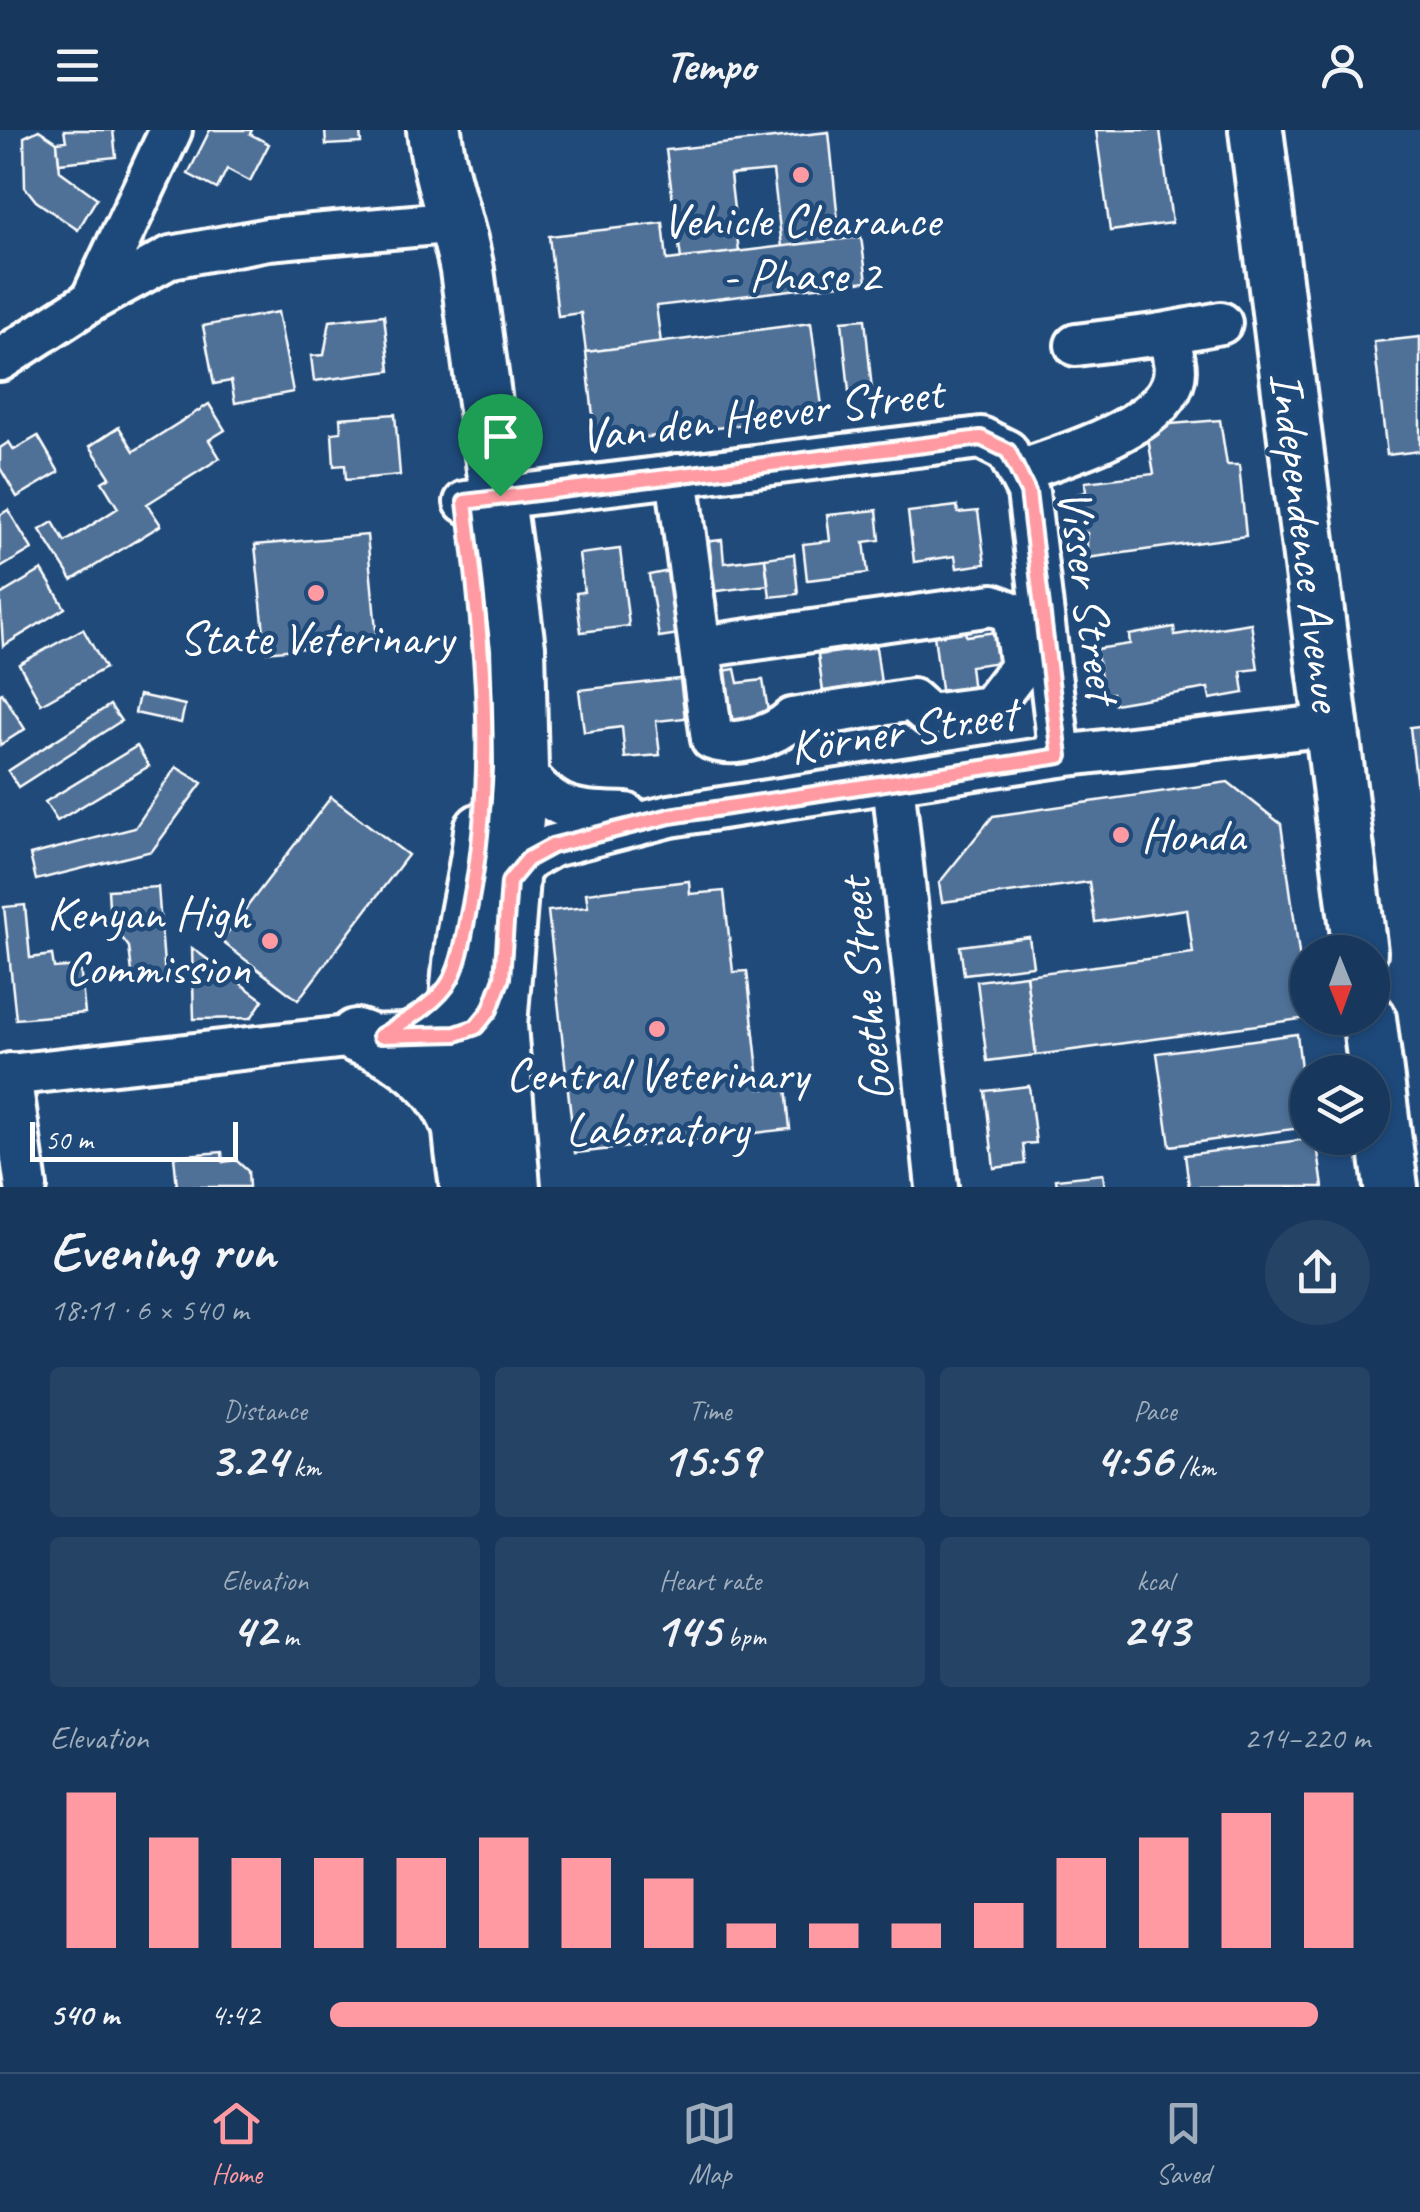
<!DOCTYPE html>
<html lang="en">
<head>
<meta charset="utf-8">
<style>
  body { margin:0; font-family:Caveat,sans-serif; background:#244365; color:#f1f3f6; height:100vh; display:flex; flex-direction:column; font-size:38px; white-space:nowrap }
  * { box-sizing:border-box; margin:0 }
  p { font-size:32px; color:#9eacbb }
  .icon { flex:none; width:55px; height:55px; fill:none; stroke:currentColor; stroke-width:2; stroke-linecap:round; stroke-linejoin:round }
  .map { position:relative; height:1057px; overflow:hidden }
  .details { display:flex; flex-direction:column; background:#17385c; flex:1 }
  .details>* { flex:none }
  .needle { width:65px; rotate:179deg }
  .tools { position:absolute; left:1290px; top:805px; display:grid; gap:20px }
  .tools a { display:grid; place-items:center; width:100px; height:100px; border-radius:50%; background:#17385c; box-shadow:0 2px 8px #0004,0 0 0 2px #365272; font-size:50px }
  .scale { position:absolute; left:30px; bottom:25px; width:208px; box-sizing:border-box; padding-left:10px; border:5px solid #fff; border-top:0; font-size:28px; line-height:35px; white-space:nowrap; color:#fff; -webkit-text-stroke:8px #1f4a7a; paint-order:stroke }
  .pin { position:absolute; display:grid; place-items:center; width:85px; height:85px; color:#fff; margin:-102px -42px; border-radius:50% 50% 50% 0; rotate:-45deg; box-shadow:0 0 10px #0007 }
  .pin .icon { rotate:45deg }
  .round { display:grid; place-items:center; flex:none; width:105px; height:105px; border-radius:52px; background:#244365 }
  .head { display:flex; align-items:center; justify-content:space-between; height:170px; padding:0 50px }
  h1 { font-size:55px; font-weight:600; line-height:75px }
  .figures { display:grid; grid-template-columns:repeat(3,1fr); gap:15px; height:170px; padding:10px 50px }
  .figures div { display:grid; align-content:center; border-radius:10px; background:#244365; text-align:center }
  .figures b { font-size:50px; font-weight:600 }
  .figures small { font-size:28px; font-weight:400 }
  .figures p { font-size:28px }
  .chart { height:280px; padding:20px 50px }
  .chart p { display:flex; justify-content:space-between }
  .chart svg { width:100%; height:180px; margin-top:10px; stroke:#ff9aa2; stroke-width:6 }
  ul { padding:0 50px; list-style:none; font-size:32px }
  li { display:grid; grid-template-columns:160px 120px 1fr; align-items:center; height:75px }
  li i { height:25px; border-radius:12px; background:#ff9aa2 }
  header { display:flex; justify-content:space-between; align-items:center; height:130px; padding:0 50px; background:#17385c; font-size:45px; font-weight:600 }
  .tab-bar { display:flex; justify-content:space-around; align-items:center; height:140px; border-top:2px solid #365272; background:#17385c; font-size:28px; color:#9eacbb }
  .tab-bar a { display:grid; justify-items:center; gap:5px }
  .tab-bar .on { color:#ff9aa2 }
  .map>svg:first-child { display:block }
  .building { fill:#507197; stroke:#fff; stroke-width:2.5 }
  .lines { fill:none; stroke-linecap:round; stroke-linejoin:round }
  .minor-casing { stroke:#fff; stroke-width:48 }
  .major-casing { stroke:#fff; stroke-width:60 }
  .minor { stroke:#1f4a7a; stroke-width:40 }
  .major { stroke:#1f4a7a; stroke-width:52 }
  .route-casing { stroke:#fff; stroke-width:20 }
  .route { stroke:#ff9aa2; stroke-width:12 }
  .poi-dot { fill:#ff9aa2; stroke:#1f4a7a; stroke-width:4 }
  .labels { text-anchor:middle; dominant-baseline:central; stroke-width:9; stroke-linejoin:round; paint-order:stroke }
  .poi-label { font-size:48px; fill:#fff; stroke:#1f4a7a }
  .street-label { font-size:48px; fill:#fff; stroke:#1f4a7a }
</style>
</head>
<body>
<header><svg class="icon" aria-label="menu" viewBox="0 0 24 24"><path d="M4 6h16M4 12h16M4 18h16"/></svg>Tempo<svg class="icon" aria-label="person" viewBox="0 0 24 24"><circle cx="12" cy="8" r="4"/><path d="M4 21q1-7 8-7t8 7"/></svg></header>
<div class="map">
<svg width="1420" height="1057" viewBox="0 0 1420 1057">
  <rect width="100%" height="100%" fill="#1f4a7a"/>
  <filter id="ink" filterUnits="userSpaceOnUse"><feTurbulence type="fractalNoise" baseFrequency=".01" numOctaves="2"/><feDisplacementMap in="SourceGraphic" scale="20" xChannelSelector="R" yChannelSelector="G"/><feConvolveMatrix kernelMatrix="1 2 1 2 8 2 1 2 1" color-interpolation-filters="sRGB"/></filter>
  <g filter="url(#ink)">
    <!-- building -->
    <g class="building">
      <path d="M39 0 57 12 60 41 97 68 78 100 36 71 25 57 24 7Z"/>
      <path d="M64 0H113L116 27 59 33 57 12 66 11Z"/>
      <path d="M210 0H252L250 4 269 14 250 51 227 39 217 59 188 44Z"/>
      <path d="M325 0H377L360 2 361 13 326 15Z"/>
      <path d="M1096 0H1160L1172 93 1110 101Z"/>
      <path d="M829 2 840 110 782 117 773 41 730 45 739 122 681 129 666 20Z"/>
      <path d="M663 93 667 130 861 107 867 151 656 176 661 213 586 222 581 183 558 186 549 106Z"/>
      <path d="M278 182 293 262 235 273 231 251 214 254 203 196Z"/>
      <path d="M384 185 390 241 314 251 311 226 324 225 330 191Z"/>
      <path d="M865 189 872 260 849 262 842 191Z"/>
      <path d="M811 193 823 284 596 314 586 222Z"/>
      <path d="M1420 207V321L1387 325 1374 212Z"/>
      <path d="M209 274 225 300 209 310 220 328 147 374 161 395 72 450 40 400 53 392 65 412 118 378 102 352 110 347 90 316 119 297 134 321Z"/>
      <path d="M395 284 400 345 346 350 345 335 334 336 332 303 341 302 340 288Z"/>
      <path d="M1220 290 1227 335H1239L1246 406 1087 428V403L1081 402 1077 364 1086 362 1085 352 1154 344 1146 296Z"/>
      <path d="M38 306 59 342 17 367 0 338V318L9 312 14 320Z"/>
      <path d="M957 376 958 383 978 381 985 434 957 438 955 426 914 432 908 382Z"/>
      <path d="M8 380 32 419 0 438V385Z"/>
      <path d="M877 380 880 410 864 412 868 443 807 450 803 414 830 411 827 385Z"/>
      <path d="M367 405 377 511 266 522 255 415Z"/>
      <path d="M722 410 724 433 765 428 768 455 700 463 694 413Z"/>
      <path d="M620 419 629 496 581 502 576 463 584 462 579 424Z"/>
      <path d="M794 424 798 464 770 467 765 428Z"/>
      <path d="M42 440 65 478 3 516 0 465Z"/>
      <path d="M669 441 679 504 659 507 649 445Z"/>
      <path d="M1251 493 1258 539 1241 541 1244 563 1210 569 1208 558 1114 574 1112 563 1104 565 1096 519 1130 514 1129 505 1174 497 1175 505Z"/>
      <path d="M964 494 966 506 996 502 1000 532 970 536 974 571 943 575 933 497Z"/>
      <path d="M83 499 105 538 41 574 19 534Z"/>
      <path d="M876 517 883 568 825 576 818 525Z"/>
      <path d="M735 539 738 553 763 550 770 593 718 600 710 543Z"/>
      <path d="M680 549 685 588 656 591 660 625 625 628 622 597 584 602 579 560Z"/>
      <path d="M2 563 25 599 0 615V564Z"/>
      <path d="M139 565 185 575 181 593 135 583Z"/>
      <path d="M110 575 121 591 18 657 8 641Z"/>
      <path d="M1420 596V685L1410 597Z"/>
      <path d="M137 616 149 636 57 691 45 672Z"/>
      <path d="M176 637 202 653 152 721 36 750 30 725 135 698Z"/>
      <path d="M1228 652 1281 694 1308 888 1036 925 1026 845 1193 823 1187 779 1095 792 1089 752 942 772 939 753 993 686Z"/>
      <path d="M331 667 408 725 298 870 221 811Z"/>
      <path d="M689 751 690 764 724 761 733 842 747 841 760 959 786 957 790 999 575 1023 548 781 588 777 586 763Z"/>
      <path d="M158 757 165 848 133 851 129 817 110 792 108 760Z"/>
      <path d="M25 775 30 828 52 825 54 838 80 836 85 883 16 889 4 777Z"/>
      <path d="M1029 807 1033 836 964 844 960 816Z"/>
      <path d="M192 818 263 870 251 888 194 889Z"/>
      <path d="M1026 845 1036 925 987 931 977 851Z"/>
      <path d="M1297 904 1308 997 1170 1016 1157 923Z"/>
      <path d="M1029 956 1036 1013 1023 1014 1025 1034 994 1038 985 961Z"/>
      <path d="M1316 1008 1323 1057H1189L1185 1025Z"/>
      <path d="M222 1022 223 1032 236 1030 248 1041 249 1057H177L174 1026Z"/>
      <path d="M1103 1044 1105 1057H1057L1056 1049Z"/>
    </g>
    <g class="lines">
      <defs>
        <g id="minor">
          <path d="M91 171 171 0"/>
          <path d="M1162 204 1221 193"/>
          <path d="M0 230 91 171 171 127 268 109 458 92"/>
          <path d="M1021 341C1065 324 1186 292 1174 231 1172 219 1171 212 1162 204L1076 215"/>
          <path d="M677 345 712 609C736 618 774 606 792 589L912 570 929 585 990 577 1021 537 1013 483 993 475 701 517"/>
          <path d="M465 372 981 308 1007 321 1028 362 1060 626"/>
          <path d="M521 639C556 683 572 682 626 684"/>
          <path d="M893 652 937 1057"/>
          <path d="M509 752 529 729 552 716 670 686 1060 626 1331 595"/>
          <path d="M10 944 26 1057"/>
          <path d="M0 946 356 906 456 904 480 892"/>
        </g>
        <g id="major">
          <path d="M434 0C439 48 458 92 467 140L518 517 521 639 500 895 513 1057"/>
          <path d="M1256 0 1360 822"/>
          <path d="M1369 888 1391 1057"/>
          <path d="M356 906C398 919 440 949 457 992"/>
          <path d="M467 1057C454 975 452 891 463 808 468 772 478 737 481 700"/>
        </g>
      </defs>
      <!-- minor casing -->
      <use href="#minor" class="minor-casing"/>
      <!-- major casing -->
      <use href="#major" class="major-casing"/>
      <!-- minor -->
      <use href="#minor" class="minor"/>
      <!-- major -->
      <use href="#major" class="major"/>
    </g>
  </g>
  <g class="lines" filter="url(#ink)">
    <defs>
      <path id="route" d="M981 308 1008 321 1028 362 1060 626 670 686 552 716 528 729 509 752 502 848 490 880 476 897 456 904 380 906C403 892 438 874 451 849 462 828 465 798 470 775 496 639 482 508 465 372Z"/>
    </defs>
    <!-- route casing -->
    <use href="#route" class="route-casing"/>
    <!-- route -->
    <use href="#route" class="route"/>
  </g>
  <!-- markers -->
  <g class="poi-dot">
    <circle cx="801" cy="45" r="10"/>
    <circle cx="316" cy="463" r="10"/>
    <circle cx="1121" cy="705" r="10"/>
    <circle cx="270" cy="811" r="10"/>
    <circle cx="657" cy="899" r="10"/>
  </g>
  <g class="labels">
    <!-- poi labels -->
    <g class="poi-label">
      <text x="801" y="90">Vehicle Clearance<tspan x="801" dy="55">- Phase 2</tspan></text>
      <text x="316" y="508">State Veterinary</text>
      <text x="1141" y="705" text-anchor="start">Honda</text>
      <text x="250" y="783" text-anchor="end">Kenyan High<tspan x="250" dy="55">Commission</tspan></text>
      <text x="657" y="944">Central Veterinary<tspan x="657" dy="55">Laboratory</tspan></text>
    </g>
    <!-- street labels -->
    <g class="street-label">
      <text transform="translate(761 284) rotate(-7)">Van den Heever Street</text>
      <text transform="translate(1307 411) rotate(83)">Independence Avenue</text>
      <text transform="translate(1089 465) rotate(82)">Visser Street</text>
      <text transform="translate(903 600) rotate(-9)">Körner Street</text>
      <text transform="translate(865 860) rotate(-96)">Goethe Street</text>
    </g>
  </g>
</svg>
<div class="tools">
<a><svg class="needle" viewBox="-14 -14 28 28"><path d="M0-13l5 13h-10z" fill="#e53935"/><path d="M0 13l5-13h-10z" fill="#9eacbb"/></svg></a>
<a><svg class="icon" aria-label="layers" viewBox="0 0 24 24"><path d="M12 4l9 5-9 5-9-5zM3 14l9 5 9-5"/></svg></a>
</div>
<div class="scale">50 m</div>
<div class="pin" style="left:500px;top:366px;background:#1e9e55"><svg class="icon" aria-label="arrive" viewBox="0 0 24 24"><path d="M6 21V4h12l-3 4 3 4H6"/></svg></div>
</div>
<section class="details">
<div class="head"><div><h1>Evening run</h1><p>18:11 · 6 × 540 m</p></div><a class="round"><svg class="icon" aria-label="share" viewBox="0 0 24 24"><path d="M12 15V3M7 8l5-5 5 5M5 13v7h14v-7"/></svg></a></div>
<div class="figures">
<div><p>Distance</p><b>3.24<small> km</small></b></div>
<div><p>Time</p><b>15:59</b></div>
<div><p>Pace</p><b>4:56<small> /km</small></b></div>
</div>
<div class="figures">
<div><p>Elevation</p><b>42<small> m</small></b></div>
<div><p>Heart rate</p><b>145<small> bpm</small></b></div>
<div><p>kcal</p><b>243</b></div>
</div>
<div class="chart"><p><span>Elevation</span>214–220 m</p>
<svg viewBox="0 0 160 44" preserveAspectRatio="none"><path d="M5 44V6M15 44V17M25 44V22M35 44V22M45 44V22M55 44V17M65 44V22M75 44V27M85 44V38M95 44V38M105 44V38M115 44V33M125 44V22M135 44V17M145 44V11M155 44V6"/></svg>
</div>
<ul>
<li><b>540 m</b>4:42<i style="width:95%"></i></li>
</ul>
</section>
<nav class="tab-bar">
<a class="on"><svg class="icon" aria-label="home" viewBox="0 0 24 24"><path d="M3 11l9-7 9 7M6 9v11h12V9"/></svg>Home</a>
<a><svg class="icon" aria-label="map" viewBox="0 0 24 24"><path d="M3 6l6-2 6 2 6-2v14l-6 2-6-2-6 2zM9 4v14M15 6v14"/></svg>Map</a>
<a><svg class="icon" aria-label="saved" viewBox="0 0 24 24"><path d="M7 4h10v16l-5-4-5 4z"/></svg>Saved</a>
</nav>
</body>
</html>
